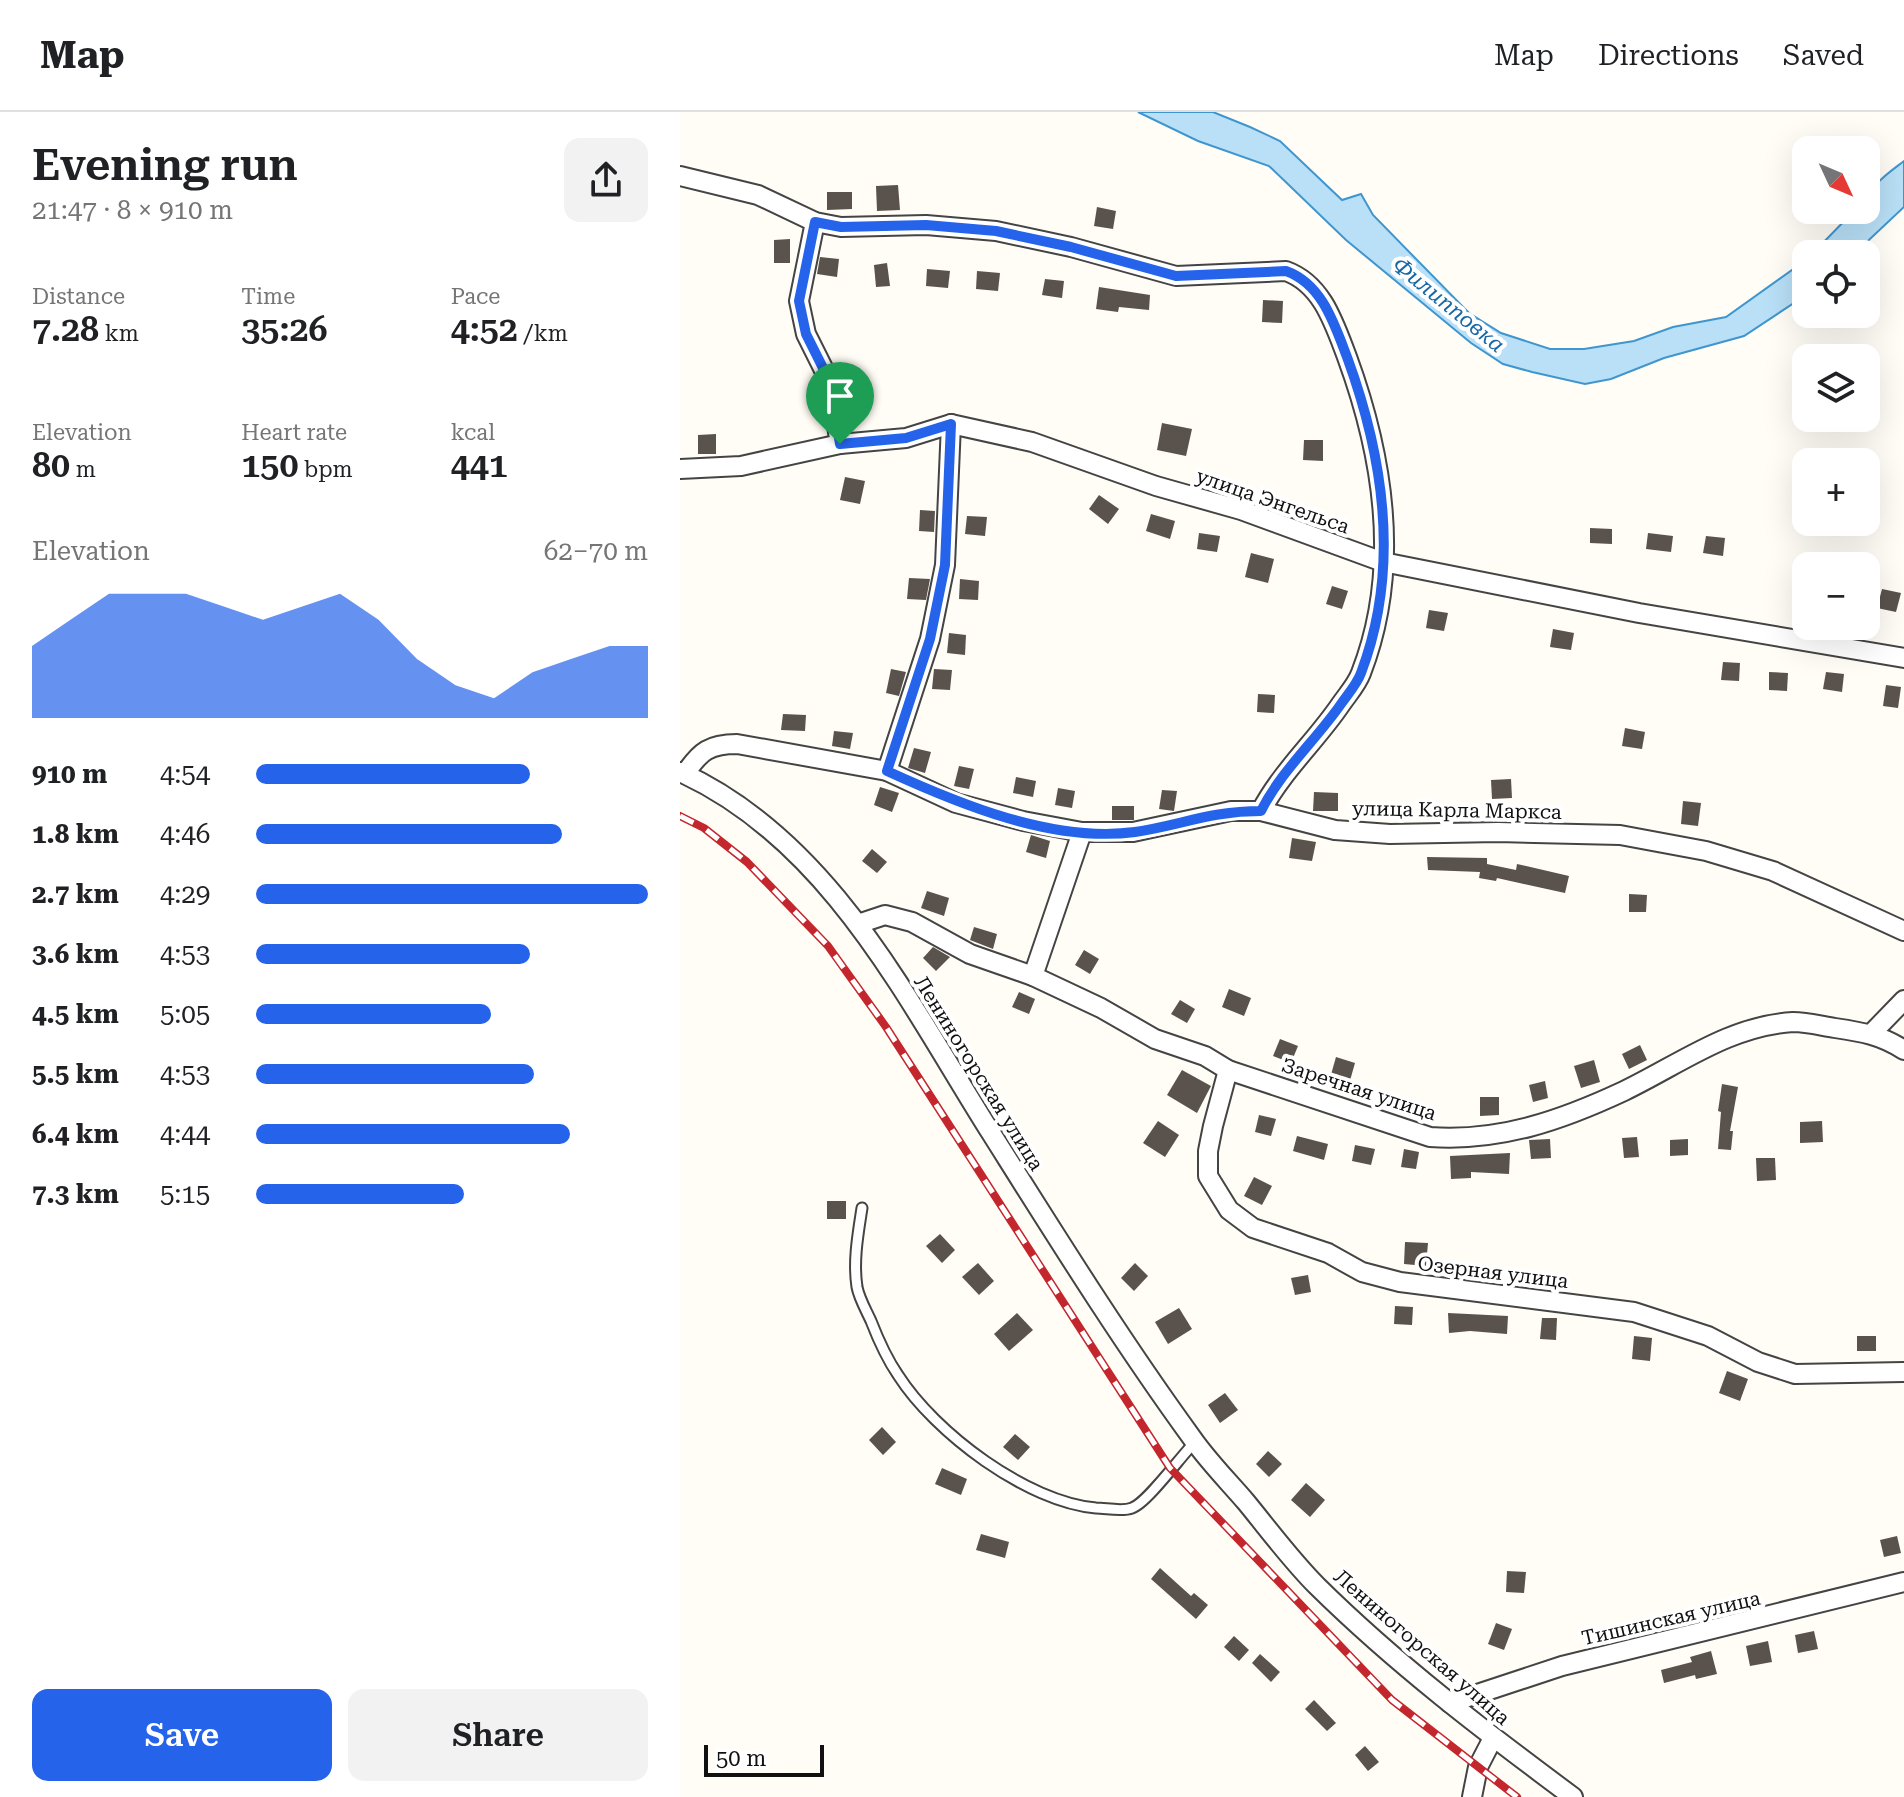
<!DOCTYPE html>
<html lang="en">
<head>
<meta charset="utf-8">
<style>
  body { margin:0; font-family:"Roboto Serif",serif; background:#f2f2f2; color:#202124; height:100vh; display:flex; flex-direction:column; font-size:30px; white-space:nowrap }
  * { box-sizing:border-box; margin:0 }
  p { font-size:26px; color:#757577 }
  .icon { flex:none; width:44px; height:44px; fill:none; stroke:currentColor; stroke-width:2; stroke-linecap:round; stroke-linejoin:round }
  .map { position:relative; flex:1; overflow:hidden }
  .details { display:flex; flex-direction:column; background:#fff; width:680px }
  .details>* { flex:none }
  .needle { width:52px; rotate:134deg }
  .buttons { position:absolute; left:1112px; top:24px; display:grid; gap:16px }
  .buttons a { display:grid; place-items:center; width:88px; height:88px; border-radius:16px; background:#fff; box-shadow:0 8px 32px #0002; font-size:40px }
  .scale { position:absolute; left:24px; bottom:20px; width:120px; box-sizing:border-box; padding-left:8px; border:4px solid #111; border-top:0; font-size:22px; line-height:28px; white-space:nowrap; color:#111; -webkit-text-stroke:6px #fff; paint-order:stroke }
  .pin { position:absolute; display:grid; place-items:center; width:68px; height:68px; color:#fff; margin:-82px -34px; border-radius:50% 50% 50% 0; rotate:-45deg; box-shadow:0 0 8px #0007 }
  .pin .icon { rotate:45deg }
  .round { display:grid; place-items:center; flex:none; width:84px; height:84px; border-radius:16px; background:#f2f2f2 }
  .summary { display:flex; align-items:center; justify-content:space-between; height:136px; padding:0 32px }
  h1 { font-size:44px; font-weight:600; line-height:60px }
  .figures { display:grid; grid-template-columns:repeat(3,1fr); gap:12px; height:136px; padding:8px 32px }
  .figures div { display:grid; align-content:center }
  .figures b { font-size:34px; font-weight:600 }
  .figures small { font-size:22px; font-weight:400 }
  .figures p { font-size:22px }
  .chart { height:224px; padding:16px 32px }
  .chart p { display:flex; justify-content:space-between }
  .chart svg { width:100%; height:144px; margin-top:8px; fill:#2563eb; opacity:.7 }
  .cta { display:flex; gap:16px; margin-top:auto; padding:16px 32px }
  .cta a { flex:1; height:92px; border-radius:16px; background:#2563eb; color:#fff; font-size:32px; font-weight:600; line-height:92px; text-align:center }
  .cta a+a { background:#f2f2f2; color:#202124 }
  ul { padding:0 32px; list-style:none; font-size:26px }
  li { display:grid; grid-template-columns:128px 96px 1fr; align-items:center; height:60px }
  li i { height:20px; border-radius:10px; background:#2563eb }
  header { display:flex; align-items:center; gap:48px; box-sizing:border-box; height:112px; padding:0 40px; background:#fff; border-bottom:2px solid #e0e0e0 }
  header strong { font-size:38px }
  nav { display:flex; gap:44px; margin-inline-start:auto; font-size:28px }
  main { display:flex; flex:1; min-height:0 }
  .map>svg:first-child { display:block }
  .water { fill:#b9e0f7; stroke:#3f96cf; stroke-width:2 }
  .building { fill:#5a524d }
  .lines { fill:none; stroke-linecap:round; stroke-linejoin:round }
  .lane-casing { stroke:#444; stroke-width:13 }
  .street-casing { stroke:#444; stroke-width:22 }
  .lane { stroke:#fff; stroke-width:9 }
  .street { stroke:#fff; stroke-width:18 }
  .rail-casing { stroke:#c4262e; stroke-width:8 }
  .rail { stroke:#fff; stroke-width:5; stroke-dasharray:15; stroke-linecap:butt }
  .route-casing { stroke:#fff; stroke-width:16 }
  .route { stroke:#2563eb; stroke-width:10 }
  .labels { text-anchor:middle; dominant-baseline:central; stroke-width:8; stroke-linejoin:round; paint-order:stroke }
  .street-label { font-size:20px; fill:#111; stroke:#fff }
  .water-label { font-size:22px; font-style:italic; fill:#1768a6; stroke:#fff }
</style>
</head>
<body>
<header>
<strong>Map</strong>
<nav><a>Map</a><a>Directions</a><a>Saved</a></nav>
</header>
<main>
<section class="details">
<div class="summary"><div><h1>Evening run</h1><p>21:47 · 8 × 910 m</p></div><a class="round"><svg class="icon" aria-label="share" viewBox="0 0 24 24"><path d="M12 15V3M7 8l5-5 5 5M5 13v7h14v-7"/></svg></a></div>
<div class="figures">
<div><p>Distance</p><b>7.28<small> km</small></b></div>
<div><p>Time</p><b>35:26</b></div>
<div><p>Pace</p><b>4:52<small> /km</small></b></div>
</div>
<div class="figures">
<div><p>Elevation</p><b>80<small> m</small></b></div>
<div><p>Heart rate</p><b>150<small> bpm</small></b></div>
<div><p>kcal</p><b>441</b></div>
</div>
<div class="chart"><p><span>Elevation</span>62–70 m</p>
<svg viewBox="0 0 160 44" preserveAspectRatio="none"><path d="M0 44V22L10 14L20 6L30 6L40 6L50 10L60 14L70 10L80 6L90 14L100 26L110 34L120 38L130 30L140 26L150 22L160 22V44z"/></svg>
</div>
<ul>
<li><b>910 m</b>4:54<i style="width:70%"></i></li>
<li><b>1.8 km</b>4:46<i style="width:78%"></i></li>
<li><b>2.7 km</b>4:29<i style="width:100%"></i></li>
<li><b>3.6 km</b>4:53<i style="width:70%"></i></li>
<li><b>4.5 km</b>5:05<i style="width:60%"></i></li>
<li><b>5.5 km</b>4:53<i style="width:71%"></i></li>
<li><b>6.4 km</b>4:44<i style="width:80%"></i></li>
<li><b>7.3 km</b>5:15<i style="width:53%"></i></li>
</ul>
<div class="cta"><a>Save</a><a>Share</a></div>
</section>
<div class="map">
<svg width="1224" height="1685" viewBox="0 0 1224 1685">
  <rect width="100%" height="100%" fill="#fffdf5"/>
  <!-- water -->
  <g class="water">
    <path d="M458 0H533L570 15 600 29 662 88 681 82 693 103 789 201 821 221 870 237H904L954 229 993 215 1046 205 1126 148V183L1064 224 984 246 931 267 905 272 852 260 823 252 791 231 666 128 589 54 518 29Z"/>
    <path d="M1224 49V95L1174 142H1132L1175 98H1186C1186 75 1207 62 1224 49Z"/>
  </g>
  <!-- building -->
  <g class="building">
    <path d="M218 73 220 98 197 99 196 74Z"/>
    <path d="M147 80H172V97L147 98Z"/>
    <path d="M417 95 436 99 433 117 414 114Z"/>
    <path d="M110 127V151H94V128Z"/>
    <path d="M140 145 159 147 157 165 137 162Z"/>
    <path d="M207 151 210 174 196 175 194 153Z"/>
    <path d="M247 157 270 159 268 176 246 174Z"/>
    <path d="M297 159 320 161 318 179 296 177Z"/>
    <path d="M365 167 384 169 382 186 362 183Z"/>
    <path d="M419 175 470 183 469 198 439 195 438 200 416 197Z"/>
    <path d="M583 188 603 189 602 211 582 210Z"/>
    <path d="M482 311 512 317 506 344 477 338Z"/>
    <path d="M36 322V342H18V323Z"/>
    <path d="M624 328H643V349L623 348Z"/>
    <path d="M165 365 185 369 180 392 160 388Z"/>
    <path d="M419 383 439 397 428 412 409 397Z"/>
    <path d="M240 398 255 399 254 420 239 419Z"/>
    <path d="M471 402 495 409 490 427 466 419Z"/>
    <path d="M287 404 307 405 305 424 285 422Z"/>
    <path d="M910 416 932 417V432L910 431Z"/>
    <path d="M519 421 540 424 537 440 517 437Z"/>
    <path d="M968 421 993 424 991 440 966 437Z"/>
    <path d="M1026 424 1045 426 1043 444 1023 441Z"/>
    <path d="M571 441 594 447 588 471 565 465Z"/>
    <path d="M229 466 250 467 246 488 227 487Z"/>
    <path d="M280 467 299 469 298 488 279 487Z"/>
    <path d="M652 474 668 479 662 497 646 492Z"/>
    <path d="M1202 477 1221 481 1216 500 1197 496Z"/>
    <path d="M749 498 768 501 764 519 746 516Z"/>
    <path d="M873 517 894 521 891 538 870 535Z"/>
    <path d="M269 521 286 523 285 543 267 541Z"/>
    <path d="M1043 550 1060 551 1059 569 1041 568Z"/>
    <path d="M211 557 226 560 219 584 206 581Z"/>
    <path d="M254 557 272 558 270 578 252 577Z"/>
    <path d="M1089 560 1108 561 1107 579 1089 578Z"/>
    <path d="M1146 560 1164 562 1162 580 1143 577Z"/>
    <path d="M1206 573 1221 575 1218 596 1203 594Z"/>
    <path d="M578 582 595 583 594 601 577 600Z"/>
    <path d="M103 602 126 603 125 619 101 618Z"/>
    <path d="M945 616 965 620 962 637 942 634Z"/>
    <path d="M154 619 173 621 170 637 152 634Z"/>
    <path d="M234 636 251 640 245 661 228 656Z"/>
    <path d="M279 654 294 657 289 677 274 674Z"/>
    <path d="M336 665 356 669 353 685 333 681Z"/>
    <path d="M831 667 832 686 812 687 811 668Z"/>
    <path d="M200 675 219 681 212 700 194 693Z"/>
    <path d="M378 676 395 679 392 696 375 693Z"/>
    <path d="M482 678 497 679 494 699 479 697Z"/>
    <path d="M634 680 658 681V699H633Z"/>
    <path d="M1003 689 1021 691 1018 714 1001 712Z"/>
    <rect x="432" y="694" width="22" height="14"/>
    <path d="M351 723 370 729 366 746 346 740Z"/>
    <path d="M612 726 636 730 632 749 609 746Z"/>
    <path d="M192 737 207 750 197 761 182 749Z"/>
    <path d="M747 745 807 746V752L836 758 837 752 889 764 885 781 817 766 816 769 799 766 800 760 748 758Z"/>
    <path d="M247 779 269 786 264 804 241 796Z"/>
    <path d="M949 782 967 783 966 800H949Z"/>
    <path d="M294 815 317 822 313 837 290 828Z"/>
    <path d="M253 835 270 845 256 859 243 846Z"/>
    <path d="M404 838 419 847 410 862 395 853Z"/>
    <path d="M549 877 571 886 564 904 542 895Z"/>
    <path d="M339 880 355 887 349 902 332 895Z"/>
    <path d="M500 888 515 897 507 911 491 902Z"/>
    <path d="M600 927 618 934 611 951 593 944Z"/>
    <path d="M960 933 967 948 949 957 942 942Z"/>
    <path d="M656 945 675 951 669 972 650 966Z"/>
    <path d="M914 948 920 970 901 976 894 954Z"/>
    <path d="M502 958 531 974 517 1001 487 983Z"/>
    <path d="M865 969 868 986 853 990 849 973Z"/>
    <path d="M1042 972 1058 975 1050 1019H1053L1051 1038 1038 1037 1041 1000 1038 999Z"/>
    <path d="M800 985H819V1003L800 1004Z"/>
    <path d="M579 1003 596 1007 591 1024 575 1020Z"/>
    <path d="M478 1009 499 1023 485 1045 463 1031Z"/>
    <path d="M1142 1009 1143 1030 1120 1031V1010Z"/>
    <path d="M617 1024 648 1032 644 1048 613 1039Z"/>
    <path d="M957 1025 959 1045 944 1046 942 1026Z"/>
    <path d="M870 1027 871 1046 851 1047 849 1028Z"/>
    <path d="M1008 1027V1043L990 1044V1028Z"/>
    <path d="M675 1033 695 1037 691 1053 672 1049Z"/>
    <path d="M724 1037 739 1040 736 1057 721 1055Z"/>
    <path d="M830 1041 829 1062 791 1060V1066L771 1067 770 1044Z"/>
    <path d="M1076 1046H1095L1096 1068 1077 1069Z"/>
    <path d="M574 1065 592 1074 582 1093 564 1084Z"/>
    <rect x="147" y="1089" width="19" height="18"/>
    <path d="M260 1122 275 1138 262 1151 246 1134Z"/>
    <path d="M725 1130 748 1131 746 1154 724 1152Z"/>
    <path d="M298 1151 314 1169 299 1183 282 1165Z"/>
    <path d="M455 1151 468 1164 454 1179 441 1166Z"/>
    <path d="M628 1163 631 1180 615 1183 611 1166Z"/>
    <path d="M715 1194 733 1195 732 1213 714 1212Z"/>
    <path d="M499 1196 512 1217 488 1232 475 1210Z"/>
    <path d="M337 1201 353 1218 329 1239 314 1222Z"/>
    <path d="M768 1201 828 1204 827 1222 790 1219 769 1221Z"/>
    <path d="M862 1206H877L876 1228 860 1227Z"/>
    <path d="M954 1224 972 1226 970 1249 952 1247Z"/>
    <rect x="1177" y="1224" width="19" height="15"/>
    <path d="M1047 1259 1068 1267 1060 1289 1039 1281Z"/>
    <path d="M545 1281 558 1298 540 1311 528 1293Z"/>
    <path d="M202 1315 216 1330 203 1343 189 1328Z"/>
    <path d="M335 1322 350 1335 338 1348 323 1335Z"/>
    <path d="M588 1339 602 1352 589 1365 576 1352Z"/>
    <path d="M262 1356 287 1367 281 1383 255 1372Z"/>
    <path d="M626 1371 645 1388 630 1405 611 1388Z"/>
    <path d="M301 1422 329 1430 325 1446 296 1438Z"/>
    <path d="M1217 1424 1221 1441 1204 1445 1200 1428Z"/>
    <path d="M480 1456 511 1484 514 1481 528 1493 516 1507 471 1467Z"/>
    <path d="M827 1459 846 1460 844 1481 826 1480Z"/>
    <path d="M816 1511 832 1517 824 1538 808 1532Z"/>
    <path d="M1134 1519 1138 1537 1118 1541 1115 1523Z"/>
    <path d="M554 1524 569 1538 559 1549 544 1535Z"/>
    <path d="M1088 1529 1092 1550 1070 1554 1066 1534Z"/>
    <path d="M1031 1539 1037 1562 1016 1567 1015 1563 984 1571 981 1558 1012 1550 1010 1545Z"/>
    <path d="M580 1542 600 1560 591 1570 572 1551Z"/>
    <path d="M634 1588 656 1611 647 1619 625 1597Z"/>
    <path d="M685 1634 699 1650 688 1659 675 1643Z"/>
  </g>
  <g class="lines">
    <defs>
      <path id="lane" d="M182 1096C178 1122 173 1149 177 1175 179 1186 186 1198 191 1209 198 1227 207 1247 218 1263 255 1321 347 1390 416 1396 426 1396 442 1400 452 1396 467 1391 501 1344 515 1330"/>
      <g id="street">
        <path d="M0 64 78 83 135 110 161 115 246 113 316 119 391 135 496 164 606 159C642 172 654 211 667 245 704 346 721 458 681 561 677 572 668 582 661 592 636 629 602 659 581 699"/>
        <path d="M135 110 119 189 126 222 149 268 160 332"/>
        <path d="M0 357 61 354 160 332 226 326 271 312 352 330 476 374 561 398 703 450 959 501 1224 546"/>
        <path d="M207 659 250 527 265 453 271 312"/>
        <path d="M0 660C150 728 227 888 311 1021 376 1124 440 1227 512 1326 528 1349 548 1369 566 1390 589 1418 611 1448 637 1474 716 1552 804 1619 893 1685"/>
        <path d="M5 662C20 639 30 632 57 632L207 659 276 691 343 709 402 720H453L551 699H581L655 718 710 722 818 720 940 723 1026 739 1093 759 1224 819"/>
        <path d="M178 812 205 803 232 810 290 842 353 864 421 896 475 927 525 944 548 958 750 1025C820 1030 882 1008 944 979 1000 952 1049 914 1113 910 1127 910 1142 914 1155 916 1182 920 1201 923 1224 938"/>
        <path d="M353 864 402 720"/>
        <path d="M1192 921 1224 888"/>
        <path d="M548 958 533 1014 528 1039V1064L549 1098 573 1116 648 1141 682 1160 720 1170 954 1200 1028 1224 1078 1250 1115 1262 1224 1260"/>
        <path d="M770 1591 882 1554 1224 1470"/>
        <path d="M792 1685 798 1655 813 1626"/>
      </g>
    </defs>
    <!-- lane casing -->
    <use href="#lane" class="lane-casing"/>
    <!-- street casing -->
    <use href="#street" class="street-casing"/>
    <!-- lane -->
    <use href="#lane" class="lane"/>
    <!-- street -->
    <use href="#street" class="street"/>
    <defs>
      <path id="rail" d="M0 704 24 716 67 750 148 834 206 915 490 1356 712 1588 837 1685"/>
    </defs>
    <!-- rail casing -->
    <use href="#rail" class="rail-casing"/>
    <!-- rail -->
    <use href="#rail" class="rail"/>
  </g>
  <g class="lines">
    <defs>
      <path id="route" d="M135 110 161 115 246 113 316 119 391 135 496 164 606 159C642 172 654 211 667 245 704 346 720 458 681 561 677 572 668 582 661 592 636 628 601 659 581 699 531 699 501 713 455 720 373 731 279 692 207 659L250 527 265 453 271 312 226 326 160 332 149 268 126 222 119 189Z"/>
    </defs>
    <!-- route casing -->
    <use href="#route" class="route-casing"/>
    <!-- route -->
    <use href="#route" class="route"/>
  </g>
  <g class="labels">
    <!-- street labels -->
    <g class="street-label">
      <text transform="translate(593 389) rotate(19)">улица Энгельса</text>
      <text transform="translate(777 698) rotate(1)">улица Карла Маркса</text>
      <text transform="translate(299 961) rotate(58)">Лениногорская улица</text>
      <text transform="translate(679 977) rotate(18)">Заречная улица</text>
      <text transform="translate(813 1160) rotate(7)">Озерная улица</text>
      <text transform="translate(991 1506) rotate(-13)">Тишинская улица</text>
      <text transform="translate(742 1535) rotate(41)">Лениногорская улица</text>
    </g>
    <!-- water labels -->
    <g class="water-label">
      <text transform="translate(769 193) rotate(39)">Филипповка</text>
    </g>
  </g>
</svg>
<div class="buttons">
<a><svg class="needle" viewBox="-14 -14 28 28"><path d="M0-13l5 13h-10z" fill="#e53935"/><path d="M0 13l5-13h-10z" fill="#757577"/></svg></a>
<a><svg class="icon" aria-label="locate" viewBox="0 0 24 24"><circle cx="12" cy="12" r="6"/><path d="M12 2v4M12 18v4M2 12h4M18 12h4"/></svg></a>
<a><svg class="icon" aria-label="layers" viewBox="0 0 24 24"><path d="M12 4l9 5-9 5-9-5zM3 14l9 5 9-5"/></svg></a>
<a>+</a>
<a>−</a>
</div>
<div class="scale">50 m</div>
<div class="pin" style="left:160px;top:332px;background:#1e9e55"><svg class="icon" aria-label="arrive" viewBox="0 0 24 24"><path d="M6 21V4h12l-3 4 3 4H6"/></svg></div>
</div>
</main>
</body>
</html>
